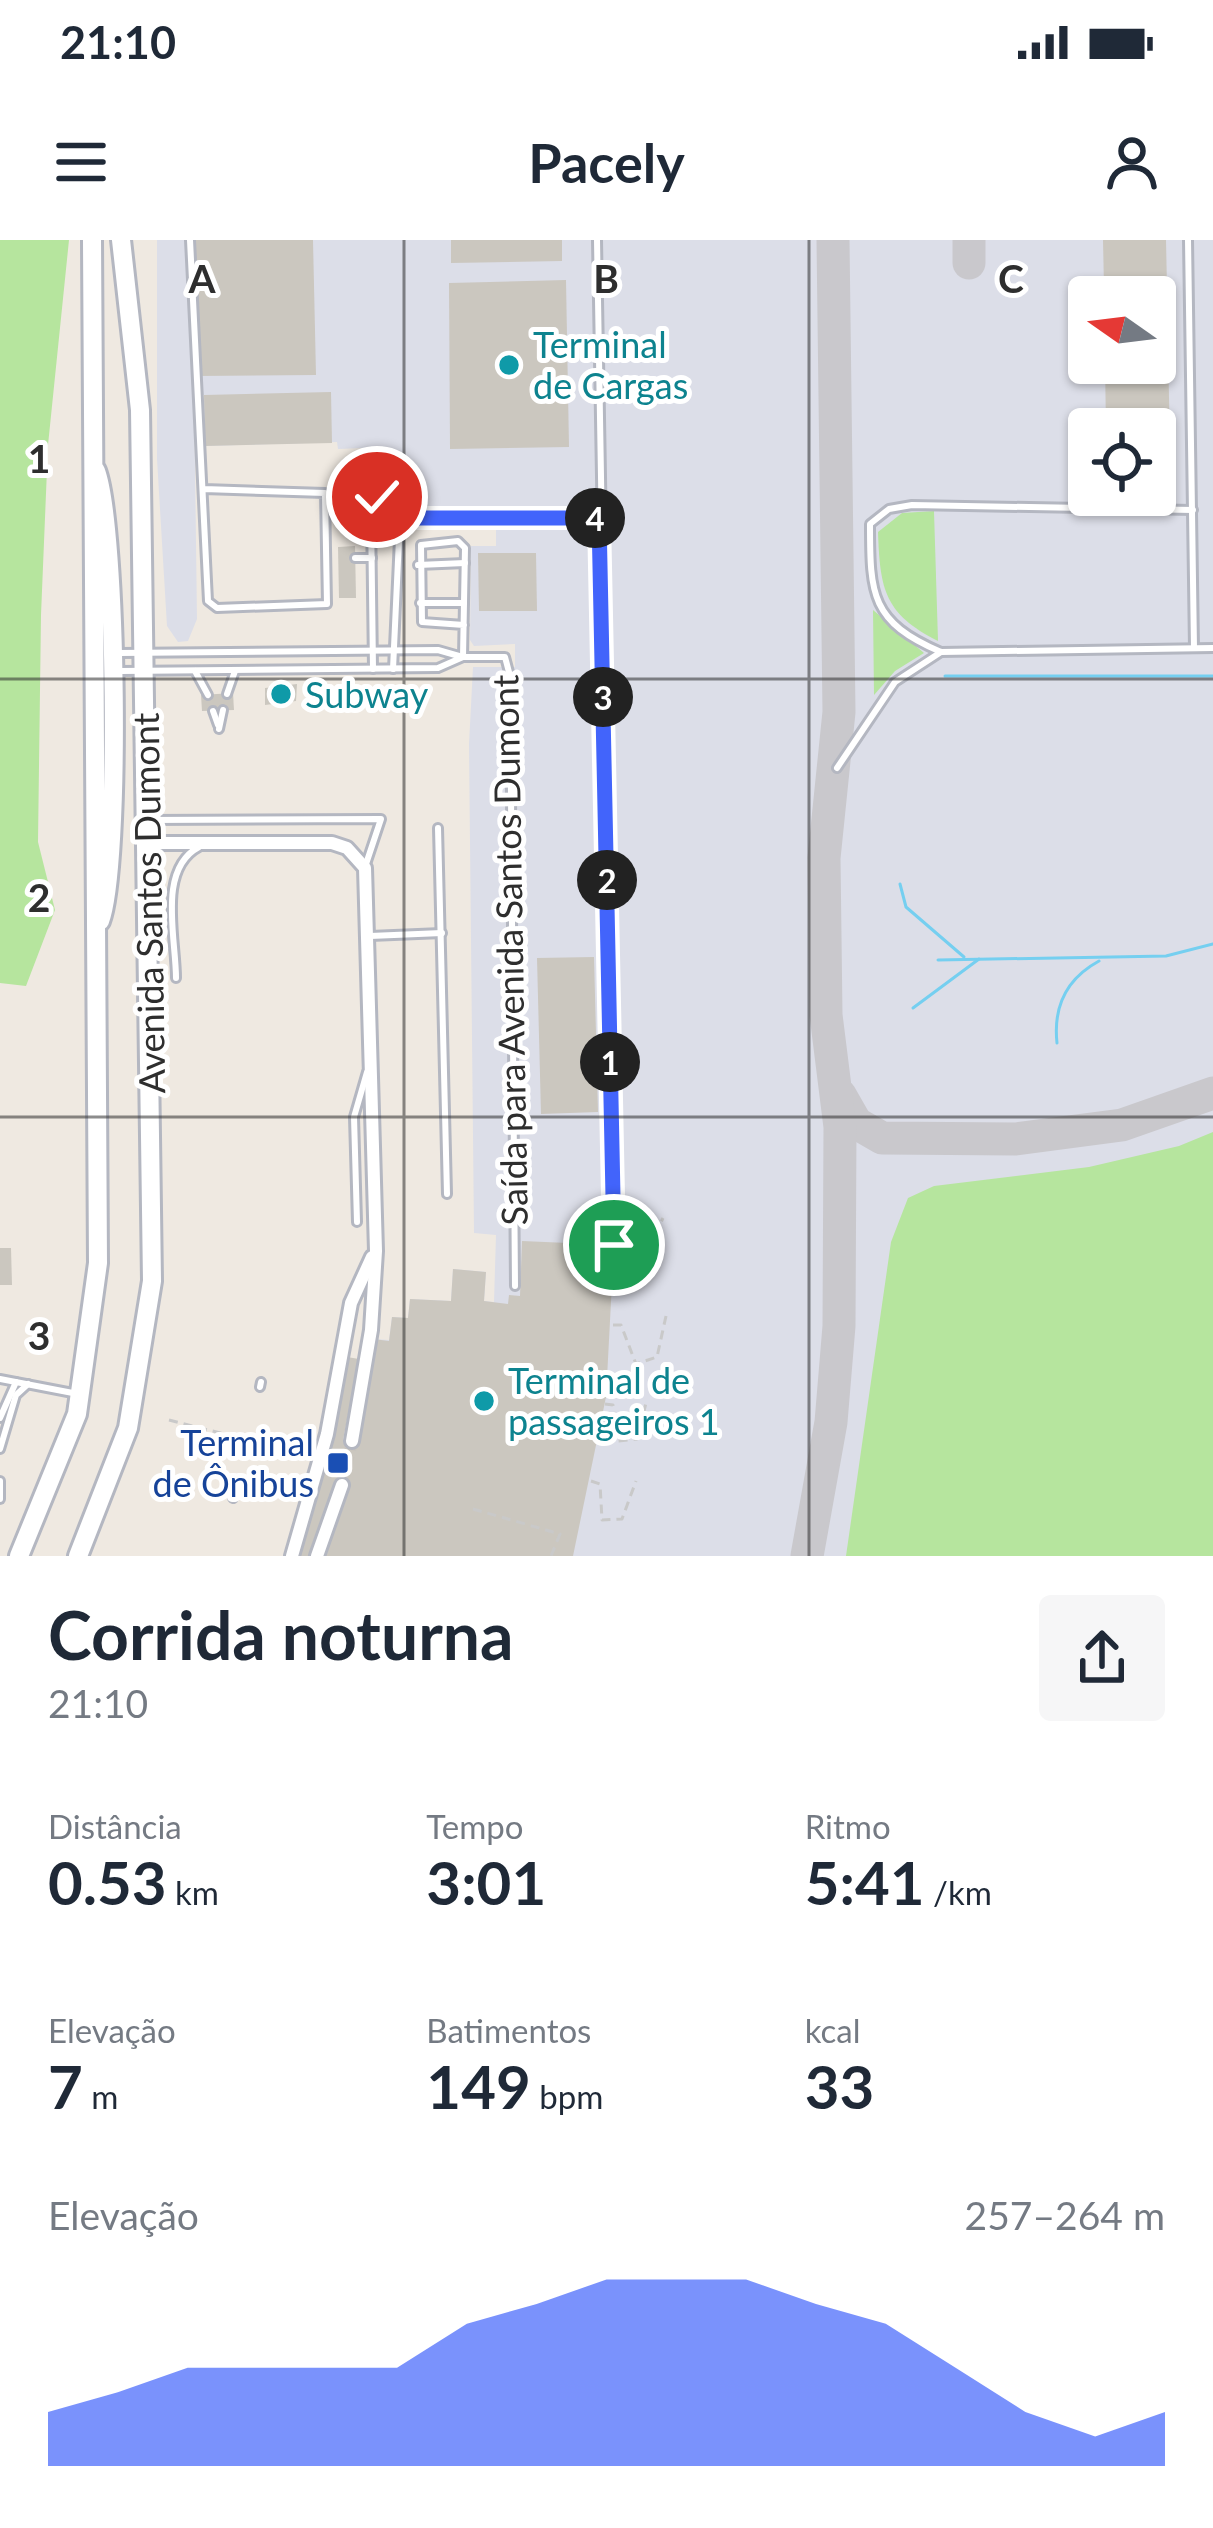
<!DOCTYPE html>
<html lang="pt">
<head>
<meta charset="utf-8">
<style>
  body { margin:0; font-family:Lato,sans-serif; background:#f6f6f7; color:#1f2937; height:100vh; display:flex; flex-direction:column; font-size:45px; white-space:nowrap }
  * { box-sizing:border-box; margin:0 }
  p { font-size:39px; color:#747a83 }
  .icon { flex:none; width:66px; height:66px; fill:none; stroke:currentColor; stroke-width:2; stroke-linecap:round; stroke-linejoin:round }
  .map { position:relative; height:1316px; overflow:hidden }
  .panel { display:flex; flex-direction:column; background:#fff; flex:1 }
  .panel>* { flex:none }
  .needle { width:78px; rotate:284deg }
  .controls { position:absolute; left:1068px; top:36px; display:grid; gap:24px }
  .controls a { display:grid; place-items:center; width:108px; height:108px; border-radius:12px; background:#fff; box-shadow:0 3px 9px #0004; font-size:60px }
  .pin { position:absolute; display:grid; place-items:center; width:102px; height:102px; color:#fff; margin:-51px; border:6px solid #fff; border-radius:50%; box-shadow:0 3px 12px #0007 }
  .km { position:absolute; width:60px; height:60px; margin:-30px; border-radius:50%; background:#222; color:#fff; font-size:33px; line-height:60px; text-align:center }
  .round { display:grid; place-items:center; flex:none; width:126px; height:126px; border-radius:12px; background:#f6f6f7 }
  .head { display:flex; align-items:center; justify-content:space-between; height:204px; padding:0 48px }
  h1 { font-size:66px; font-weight:700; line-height:90px }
  .metrics { display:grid; grid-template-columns:repeat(3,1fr); gap:18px; height:204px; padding:12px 48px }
  .metrics div { display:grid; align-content:center }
  .metrics b { font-size:60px; font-weight:700 }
  .metrics small { font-size:33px; font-weight:400 }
  .metrics p { font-size:33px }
  .chart { height:336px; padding:24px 48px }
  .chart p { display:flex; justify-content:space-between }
  .chart svg { width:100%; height:216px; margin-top:12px; fill:#4264fb; opacity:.7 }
  .status { display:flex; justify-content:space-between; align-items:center; height:84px; padding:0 60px; background:#fff; direction:ltr }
  .status svg { height:33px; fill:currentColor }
  header { display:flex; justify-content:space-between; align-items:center; height:156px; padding:0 48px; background:#fff; font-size:54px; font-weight:700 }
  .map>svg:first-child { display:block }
  .airport { fill:#dcdee8; fill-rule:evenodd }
  .green { fill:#b6e59e }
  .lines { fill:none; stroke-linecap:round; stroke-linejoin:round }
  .stream { stroke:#75cff0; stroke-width:3 }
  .taxiway { stroke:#c9c8cc; stroke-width:33 }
  .building { fill:#cbc7bf }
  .street-tunnel { stroke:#c8c4bd; stroke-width:12; stroke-dasharray:12 6; stroke-linecap:butt }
  .lane-casing { stroke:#b4b7c1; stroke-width:12 }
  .street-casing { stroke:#b4b7c1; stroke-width:18 }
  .secondary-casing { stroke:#b4b7c1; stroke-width:24 }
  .path { stroke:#c9c9c9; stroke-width:3; stroke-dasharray:9 6; stroke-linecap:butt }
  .lane { stroke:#fff; stroke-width:6 }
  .street { stroke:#fff; stroke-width:12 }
  .secondary { stroke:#fff; stroke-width:18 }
  .route-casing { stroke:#fff; stroke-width:24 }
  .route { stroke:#4264fb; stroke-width:15 }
  .grid { fill:none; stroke:#2e2e2e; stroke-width:3; stroke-opacity:0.55 }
  .culture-dot { fill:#0f9aa8; stroke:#fff; stroke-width:4.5 }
  .transit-dot { fill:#1a4fb4; stroke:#fff; stroke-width:4.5 }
  .labels { text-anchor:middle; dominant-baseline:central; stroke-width:10; stroke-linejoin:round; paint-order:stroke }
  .culture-label { font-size:36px; fill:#0d838f; stroke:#fff; text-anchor:start }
  .street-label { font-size:36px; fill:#2e2e2e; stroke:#fff }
  .transit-label { font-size:36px; fill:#164399; stroke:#fff; text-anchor:end }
  .grid-label { font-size:39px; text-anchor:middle; font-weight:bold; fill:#2e2e2e; stroke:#fff; stroke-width:10; stroke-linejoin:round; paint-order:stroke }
</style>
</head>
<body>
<div class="status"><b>21:10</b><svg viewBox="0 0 49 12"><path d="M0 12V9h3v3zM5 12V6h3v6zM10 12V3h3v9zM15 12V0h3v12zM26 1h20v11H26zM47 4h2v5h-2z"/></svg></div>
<header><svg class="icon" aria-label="menu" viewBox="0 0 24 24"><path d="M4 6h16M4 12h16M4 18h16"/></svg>Pacely<svg class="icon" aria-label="person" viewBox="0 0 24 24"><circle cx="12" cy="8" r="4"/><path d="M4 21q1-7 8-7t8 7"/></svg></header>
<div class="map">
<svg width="1213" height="1316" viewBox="0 0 1213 1316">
  <rect width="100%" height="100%" fill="#efe9e1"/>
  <!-- airport -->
  <path class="airport" d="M157 0H1213V1316H322L373 1099 389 1100 392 1077 408 1078 410 1059 451 1061 453 1029 486 1032 484 1061 494 1062 496 995 474 993 469 504 473 427H515V404L474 406 470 400 471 306H496V286L559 285 560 271 416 272 415 237 367 244 363 208 338 209 337 202 205 206 204 155 194 150 197 379 188 401 178 402 167 386 157 219ZM1089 57H1155V123H1089ZM1089 189H1155V255H1089Z"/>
  <!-- green -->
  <g class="green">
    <path d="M0 0H69L48 205 41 375 38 602 55 670 26 746 0 743Z"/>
    <path d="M934 271 938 401C884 374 880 349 878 292L902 273Z"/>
    <path d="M873 370 924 413 895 431 874 455Z"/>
    <path d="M1213 892V1316H846L891 1002 908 958 934 946 1089 927 1179 906Z"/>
  </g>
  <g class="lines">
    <!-- stream -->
    <g class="stream">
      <path d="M945 436H1213"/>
      <path d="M900 644 906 667 964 717"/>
      <path d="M938 720 1166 716 1213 704"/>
      <path d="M913 768 979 719"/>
      <path d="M1057 803C1053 766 1066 739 1099 721"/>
    </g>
    <!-- taxiway -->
    <g class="taxiway">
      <path d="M969 0V23"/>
      <path d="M840 855 856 883 882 898 1016 899 1122 885 1213 853"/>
      <path d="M807 1316 831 1182 839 1086 840 887 826 775 824 618 839 472 833 0"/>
    </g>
  </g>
  <!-- building -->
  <g class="building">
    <path d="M192 0H313L316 135 196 136Z"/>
    <path d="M451 0H562V21L451 23Z"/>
    <path d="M1103 0H1166L1167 47 1104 48Z"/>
    <path d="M566 40 569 207 450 209 449 43Z"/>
    <path d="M1168 108 1171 257H1155V189H1106L1105 123H1155V109Z"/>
    <path d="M331 152 332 203 205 206 204 155Z"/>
    <path d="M355 306 356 358H339L338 307Z"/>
    <path d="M478 313H536L537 371H479Z"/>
    <path d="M297 444 296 461 265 465V448Z"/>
    <path d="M233 453 234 470 202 471 201 455Z"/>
    <path d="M594 717 598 872 541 874 537 718Z"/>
    <path d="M522 1001 614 1005 606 1157 573 1316H322L345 1245 334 1243 311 1316H298L332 1199 347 1117 359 1119 343 1200 355 1202 373 1099 389 1101 392 1077 408 1078 410 1059 451 1061 453 1029 486 1032 484 1061 508 1064 509 1055 520 1056Z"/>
    <path d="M0 1008H11L12 1045H0Z"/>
  </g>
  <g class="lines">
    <!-- street-tunnel -->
    <path class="street-tunnel" d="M342 1245 352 1201"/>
    <defs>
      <g id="lane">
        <path d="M190 0 208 361 217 368 327 364 325 253 204 249"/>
        <path d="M597 0 614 1005"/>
        <path d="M1188 0 1194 408"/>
        <path d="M1193 270 912 265 889 269 870 284C870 355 871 382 941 412L1213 408"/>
        <path d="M400 277 599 278"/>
        <path d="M355 318H372"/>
        <path d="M418 325 465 323"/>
        <path d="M420 363H464"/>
        <path d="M119 413 438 410 459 416"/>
        <path d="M463 417 465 308 458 301 421 305 422 382 464 385"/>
        <path d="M373 429 371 273 377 257 388 255 399 262 400 277 393 429"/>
        <path d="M120 431 438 428 463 417H505L510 436 515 1046"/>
        <path d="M195 431 208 455"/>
        <path d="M227 454 235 431"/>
        <path d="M213 471 218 485"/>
        <path d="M219 489 223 470"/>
        <path d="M837 528 895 442 941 412"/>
        <path d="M148 580 381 579 366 624"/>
        <path d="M438 588 447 954"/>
        <path d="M370 696 442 693"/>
        <path d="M176 738C176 698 157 629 199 607"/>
        <path d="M357 982 354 877 367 832"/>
        <path d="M0 1139 78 1154"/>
        <path d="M260 1147 261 1142"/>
        <path d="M0 1178 16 1142"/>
        <path d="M0 1209 16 1155 28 1144"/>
        <path d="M0 1241V1259"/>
        <path d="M233 1258 235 1250"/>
      </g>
      <g id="street">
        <path d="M147 603H332L347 608 365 628 376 1011 371 1090 352 1201"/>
        <path d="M292 1316 327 1194 351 1063 372 1017"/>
        <path d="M317 1316 342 1245"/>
      </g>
      <g id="secondary">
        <path d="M96 231C117 288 121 626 100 681"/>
        <path d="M19 1316 77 1174 98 1023 92 0"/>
        <path d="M78 1316 128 1188 152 1041 140 170 121 0"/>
      </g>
    </defs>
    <!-- lane casing -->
    <use href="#lane" class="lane-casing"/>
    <!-- street casing -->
    <use href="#street" class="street-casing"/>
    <!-- secondary casing -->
    <use href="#secondary" class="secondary-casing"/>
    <!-- path -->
    <g class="path">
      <path d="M621 1011 647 1012 663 978"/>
      <path d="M613 1085H621L636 1124 657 1117 666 1076"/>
      <path d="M605 1164 613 1165 618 1201 637 1199 647 1159"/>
      <path d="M169 1180 307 1215"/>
      <path d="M591 1241 600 1244 602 1280 622 1279 636 1241"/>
      <path d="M473 1269 560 1294 551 1316"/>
    </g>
    <!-- lane -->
    <use href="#lane" class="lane"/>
    <!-- street -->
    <use href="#street" class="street"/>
    <!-- secondary -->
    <use href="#secondary" class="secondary"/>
  </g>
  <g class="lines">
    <defs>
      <path id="route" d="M377 257 394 256 400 278H599L614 1005"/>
    </defs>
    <!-- route casing -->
    <use href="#route" class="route-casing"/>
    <!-- route -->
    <use href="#route" class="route"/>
  </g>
  <!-- grid -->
  <path class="grid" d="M404 0V1316M809 0V1316M0 439H1213M0 877H1213"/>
  <!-- markers -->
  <g class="culture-dot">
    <circle cx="509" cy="125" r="12"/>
    <circle cx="281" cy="454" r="12"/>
    <circle cx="484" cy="1161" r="12"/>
  </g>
  <rect class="transit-dot" x="326" y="1211" width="24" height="24" rx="6"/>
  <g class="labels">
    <!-- culture labels -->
    <g class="culture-label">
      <text x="533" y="104">Terminal<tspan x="533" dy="41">de Cargas</tspan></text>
      <text x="305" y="454">Subway</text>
      <text x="508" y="1140">Terminal de<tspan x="508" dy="41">passageiros 1</tspan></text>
    </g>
    <!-- street labels -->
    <g class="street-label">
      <text transform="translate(148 663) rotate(-91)">Avenida Santos Dumont</text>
      <text transform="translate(509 710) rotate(-91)">Saída para Avenida Santos Dumont</text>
    </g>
    <!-- transit labels -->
    <g class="transit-label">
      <text x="314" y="1202">Terminal<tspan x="314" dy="41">de Ônibus</tspan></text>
    </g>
  </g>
  <g class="grid-label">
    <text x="202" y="53">A</text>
    <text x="606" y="53">B</text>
    <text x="1011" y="53">C</text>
    <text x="39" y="233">1</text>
    <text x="39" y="672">2</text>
    <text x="39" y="1110">3</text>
  </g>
</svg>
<div class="controls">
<a><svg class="needle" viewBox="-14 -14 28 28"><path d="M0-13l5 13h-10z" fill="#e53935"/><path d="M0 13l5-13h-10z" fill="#747a83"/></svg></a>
<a><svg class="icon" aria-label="locate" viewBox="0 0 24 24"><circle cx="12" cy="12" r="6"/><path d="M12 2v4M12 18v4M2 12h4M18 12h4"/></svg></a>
</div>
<div class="pin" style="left:614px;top:1005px;background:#1e9e55"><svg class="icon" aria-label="arrive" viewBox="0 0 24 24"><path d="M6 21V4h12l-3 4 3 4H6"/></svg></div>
<div class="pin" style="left:377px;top:257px;background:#d93025"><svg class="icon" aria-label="check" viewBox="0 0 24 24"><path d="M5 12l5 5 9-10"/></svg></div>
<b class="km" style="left:610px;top:822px">1</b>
<b class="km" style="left:607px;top:640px">2</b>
<b class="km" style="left:603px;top:457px">3</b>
<b class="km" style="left:595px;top:278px">4</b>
</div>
<section class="panel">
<div class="head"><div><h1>Corrida noturna</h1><p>21:10</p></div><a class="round"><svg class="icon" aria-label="share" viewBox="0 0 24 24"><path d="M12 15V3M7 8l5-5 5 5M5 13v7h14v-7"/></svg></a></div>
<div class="metrics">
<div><p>Distância</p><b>0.53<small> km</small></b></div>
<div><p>Tempo</p><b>3:01</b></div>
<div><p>Ritmo</p><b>5:41<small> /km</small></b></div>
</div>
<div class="metrics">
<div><p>Elevação</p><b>7<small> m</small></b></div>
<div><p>Batimentos</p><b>149<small> bpm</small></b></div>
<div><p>kcal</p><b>33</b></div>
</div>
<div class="chart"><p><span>Elevação</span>257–264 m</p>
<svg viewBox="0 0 160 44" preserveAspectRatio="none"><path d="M0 44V33L10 29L20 24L30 24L40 24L50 24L60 15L70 11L80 6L90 6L100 6L110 11L120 15L130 24L140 33L150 38L160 33V44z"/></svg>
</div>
</section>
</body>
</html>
